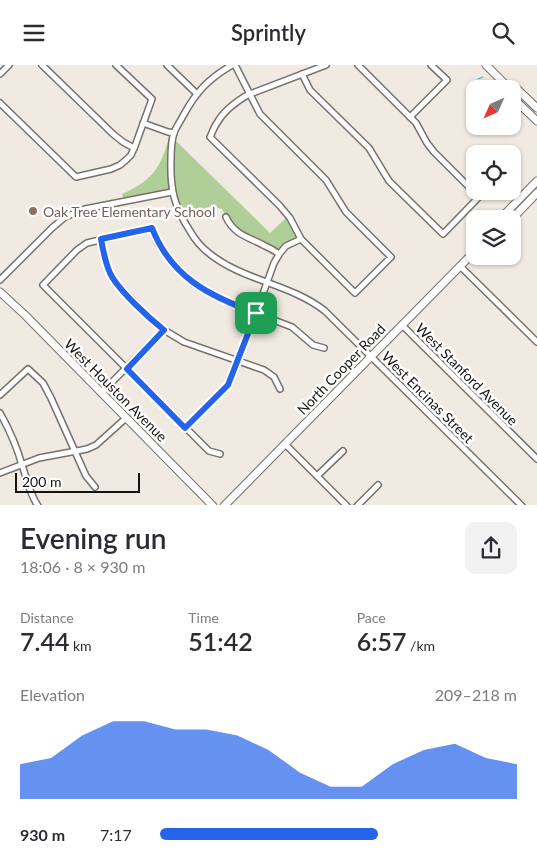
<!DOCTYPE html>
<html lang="en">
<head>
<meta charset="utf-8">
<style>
  body { margin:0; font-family:Lato,sans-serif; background:#f2f2f3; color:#2b2b33; height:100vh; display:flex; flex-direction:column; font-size:19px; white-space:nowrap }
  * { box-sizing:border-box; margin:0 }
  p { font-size:16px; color:#7c7c81 }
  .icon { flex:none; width:28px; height:28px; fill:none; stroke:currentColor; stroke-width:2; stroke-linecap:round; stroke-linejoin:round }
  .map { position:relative; height:440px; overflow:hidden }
  .drawer { display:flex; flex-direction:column; background:#fff; flex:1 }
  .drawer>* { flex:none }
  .needle { width:32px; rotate:225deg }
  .controls { position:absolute; left:466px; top:15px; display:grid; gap:10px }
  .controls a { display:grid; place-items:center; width:55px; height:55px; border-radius:10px; background:#fff; box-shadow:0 1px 4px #0004; font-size:25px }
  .scale { position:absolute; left:15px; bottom:12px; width:125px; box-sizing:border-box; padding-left:5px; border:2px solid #151311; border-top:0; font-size:14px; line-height:18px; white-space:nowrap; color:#151311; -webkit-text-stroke:4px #fff; paint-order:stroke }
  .pin { position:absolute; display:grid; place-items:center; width:42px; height:42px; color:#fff; margin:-21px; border-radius:10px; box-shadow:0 2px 8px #0006 }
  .round { display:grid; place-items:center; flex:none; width:52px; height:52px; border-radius:10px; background:#f2f2f3 }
  .summary { display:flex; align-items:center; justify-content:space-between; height:85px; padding:0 20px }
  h1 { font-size:28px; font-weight:600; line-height:38px }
  .figures { display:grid; grid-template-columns:repeat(3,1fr); gap:8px; height:85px; padding:5px 20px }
  .figures div { display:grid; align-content:center }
  .figures b { font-size:25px; font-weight:600 }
  .figures small { font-size:14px; font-weight:400 }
  .figures p { font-size:14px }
  .chart { height:140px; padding:10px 20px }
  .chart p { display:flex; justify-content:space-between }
  .chart svg { width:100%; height:90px; margin-top:5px; fill:#2563eb; opacity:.7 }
  ul { padding:0 20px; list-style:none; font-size:16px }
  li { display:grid; grid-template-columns:80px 60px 1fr; align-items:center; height:38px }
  li i { height:12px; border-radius:6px; background:#2563eb }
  header { display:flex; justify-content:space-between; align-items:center; height:65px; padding:0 20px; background:#fff; font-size:22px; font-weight:600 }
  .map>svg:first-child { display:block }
  .green { fill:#b0ce97 }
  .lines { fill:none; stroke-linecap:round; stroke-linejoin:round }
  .stream { stroke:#49a5c6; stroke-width:1 }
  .street-casing { stroke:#77716b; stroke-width:8 }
  .secondary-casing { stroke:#77716b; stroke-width:9 }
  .street { stroke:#fff; stroke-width:5 }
  .secondary { stroke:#fff; stroke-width:7 }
  .route-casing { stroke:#fff; stroke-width:10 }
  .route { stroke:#2563eb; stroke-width:6 }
  .education-dot { fill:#8d6e63; stroke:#fff; stroke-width:2 }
  .labels { text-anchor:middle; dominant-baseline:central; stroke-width:5; stroke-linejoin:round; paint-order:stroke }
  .education-label { font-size:14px; fill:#785e54; stroke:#fff; text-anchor:start }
  .street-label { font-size:14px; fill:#151311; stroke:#fff }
</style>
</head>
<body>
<header><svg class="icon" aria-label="menu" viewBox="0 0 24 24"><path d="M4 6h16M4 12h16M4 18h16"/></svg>Sprintly<svg class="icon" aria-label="search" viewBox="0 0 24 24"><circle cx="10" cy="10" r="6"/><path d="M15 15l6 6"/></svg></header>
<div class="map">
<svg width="537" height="441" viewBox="0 0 537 441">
  <rect width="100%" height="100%" fill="#f1eae3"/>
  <!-- green -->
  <path class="green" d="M170 69 176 70 175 75 270 168 287 152 297 171 283 180 277 186 242 168 230 159 222 144 211 141 186 156 174 128 125 138 122 129C154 115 161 102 170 69Z"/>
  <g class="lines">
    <!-- stream -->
    <g class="stream">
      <path d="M478 14 483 12"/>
      <path d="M517 51 520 48"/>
    </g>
    <defs>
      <g id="street">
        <path d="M42 0 113 69 123 77 134 83"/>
        <path d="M167 0 196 28"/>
        <path d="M232 0C208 14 196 27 183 51 180 57 176 62 174 68 171 76 171 86 171 95 170 123 174 142 190 166 195 175 202 183 210 189 244 216 291 219 325 246L522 441"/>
        <path d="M235 0 260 49 326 115 346 147 391 192 355 228 301 174 290 153 280 141 210 72C212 68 214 62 217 58 224 45 237 36 249 29H250L326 0"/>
        <path d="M0 9 9 0"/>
        <path d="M302 9 310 25 369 83 389 116 443 169 479 132 434 87 427 78 416 58 358 0"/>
        <path d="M0 38 76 112 111 104 120 100 126 95 131 90 135 81 152 34 116 0"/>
        <path d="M410 52 447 15 431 0"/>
        <path d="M143 58 168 67 174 68"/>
        <path d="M226 152C234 170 249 172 265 181 270 183 275 186 279 189"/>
        <path d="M101 174 106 197 111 209 118 220 153 256 164 265 184 277 264 305 274 312 280 324"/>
        <path d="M460 201 537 277"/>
        <path d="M0 215 52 163 65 152 85 144 172 127"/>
        <path d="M402 260 537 394"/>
        <path d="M101 328 164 265"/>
        <path d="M0 330 28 304 43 318 51 333 86 411 95 422"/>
        <path d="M0 348C9 364 17 382 22 400 27 414 29 428 38 441"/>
        <path d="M185 363 228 320 256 248 274 198 280 188 286 181 301 174"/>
        <path d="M285 379 347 441"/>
        <path d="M220 389 209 386 43 220 77 185 87 178 152 163 157 177 167 191 180 205 194 219 229 238 292 262 313 280 324 283"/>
        <path d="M0 408 39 393 87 384 96 380 126 353"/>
        <path d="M317 411 343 386"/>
        <path d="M357 441 378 420"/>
      </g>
      <g id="secondary">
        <path d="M486 0 510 24"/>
        <path d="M510 24 516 23 537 43"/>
        <path d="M512 32 537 56"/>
        <path d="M502 154V152L537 116"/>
        <path d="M512 154 537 128"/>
        <path d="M0 227 25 250 213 441"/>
        <path d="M224 441 475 186"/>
      </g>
    </defs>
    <!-- street casing -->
    <use href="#street" class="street-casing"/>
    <!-- secondary casing -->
    <use href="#secondary" class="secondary-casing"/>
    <!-- street -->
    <use href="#street" class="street"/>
    <!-- secondary -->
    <use href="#secondary" class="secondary"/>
  </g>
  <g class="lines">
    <defs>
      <path id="route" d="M152 163C171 212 209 231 256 248L228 320 185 363 127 304 164 265C149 253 118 225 110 208 105 197 103 185 101 174Z"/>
    </defs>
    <!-- route casing -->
    <use href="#route" class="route-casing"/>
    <!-- route -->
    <use href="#route" class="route"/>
  </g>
  <!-- markers -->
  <circle class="education-dot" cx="33" cy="146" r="5"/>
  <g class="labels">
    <!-- education labels -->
    <g class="education-label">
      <text x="43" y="146">Oak Tree Elementary School</text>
    </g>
    <!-- street labels -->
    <g class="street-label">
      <text transform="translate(341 304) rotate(-46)">North Cooper Road</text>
      <text transform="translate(467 309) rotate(45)">West Stanford Avenue</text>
      <text transform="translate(116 325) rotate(45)">West Houston Avenue</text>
      <text transform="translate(428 332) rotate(45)">West Encinas Street</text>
    </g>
  </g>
</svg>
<div class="controls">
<a><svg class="needle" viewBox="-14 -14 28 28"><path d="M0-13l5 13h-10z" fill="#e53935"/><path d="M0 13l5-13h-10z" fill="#7c7c81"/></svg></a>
<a><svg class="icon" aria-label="locate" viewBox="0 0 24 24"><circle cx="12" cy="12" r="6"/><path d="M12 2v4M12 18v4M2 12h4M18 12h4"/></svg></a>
<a><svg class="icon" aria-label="layers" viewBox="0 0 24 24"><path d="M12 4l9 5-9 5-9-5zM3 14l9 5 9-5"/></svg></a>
</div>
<div class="scale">200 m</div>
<div class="pin" style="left:256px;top:248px;background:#1e9e55"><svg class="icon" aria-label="arrive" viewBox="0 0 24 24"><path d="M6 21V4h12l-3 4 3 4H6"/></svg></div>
</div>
<section class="drawer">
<div class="summary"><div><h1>Evening run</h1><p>18:06 · 8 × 930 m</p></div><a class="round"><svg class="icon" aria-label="share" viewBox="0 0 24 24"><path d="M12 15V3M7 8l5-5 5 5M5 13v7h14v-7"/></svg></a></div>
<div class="figures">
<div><p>Distance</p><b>7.44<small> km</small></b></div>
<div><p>Time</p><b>51:42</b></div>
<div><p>Pace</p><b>6:57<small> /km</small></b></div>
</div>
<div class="chart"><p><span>Elevation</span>209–218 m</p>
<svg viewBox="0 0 160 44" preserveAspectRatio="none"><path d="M0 44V27L10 24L20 13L30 6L40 6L50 10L60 10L70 13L80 20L90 31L100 38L110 38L120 27L130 20L140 17L150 24L160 27V44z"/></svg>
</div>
<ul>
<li><b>930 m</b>7:17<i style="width:61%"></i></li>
</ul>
</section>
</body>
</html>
